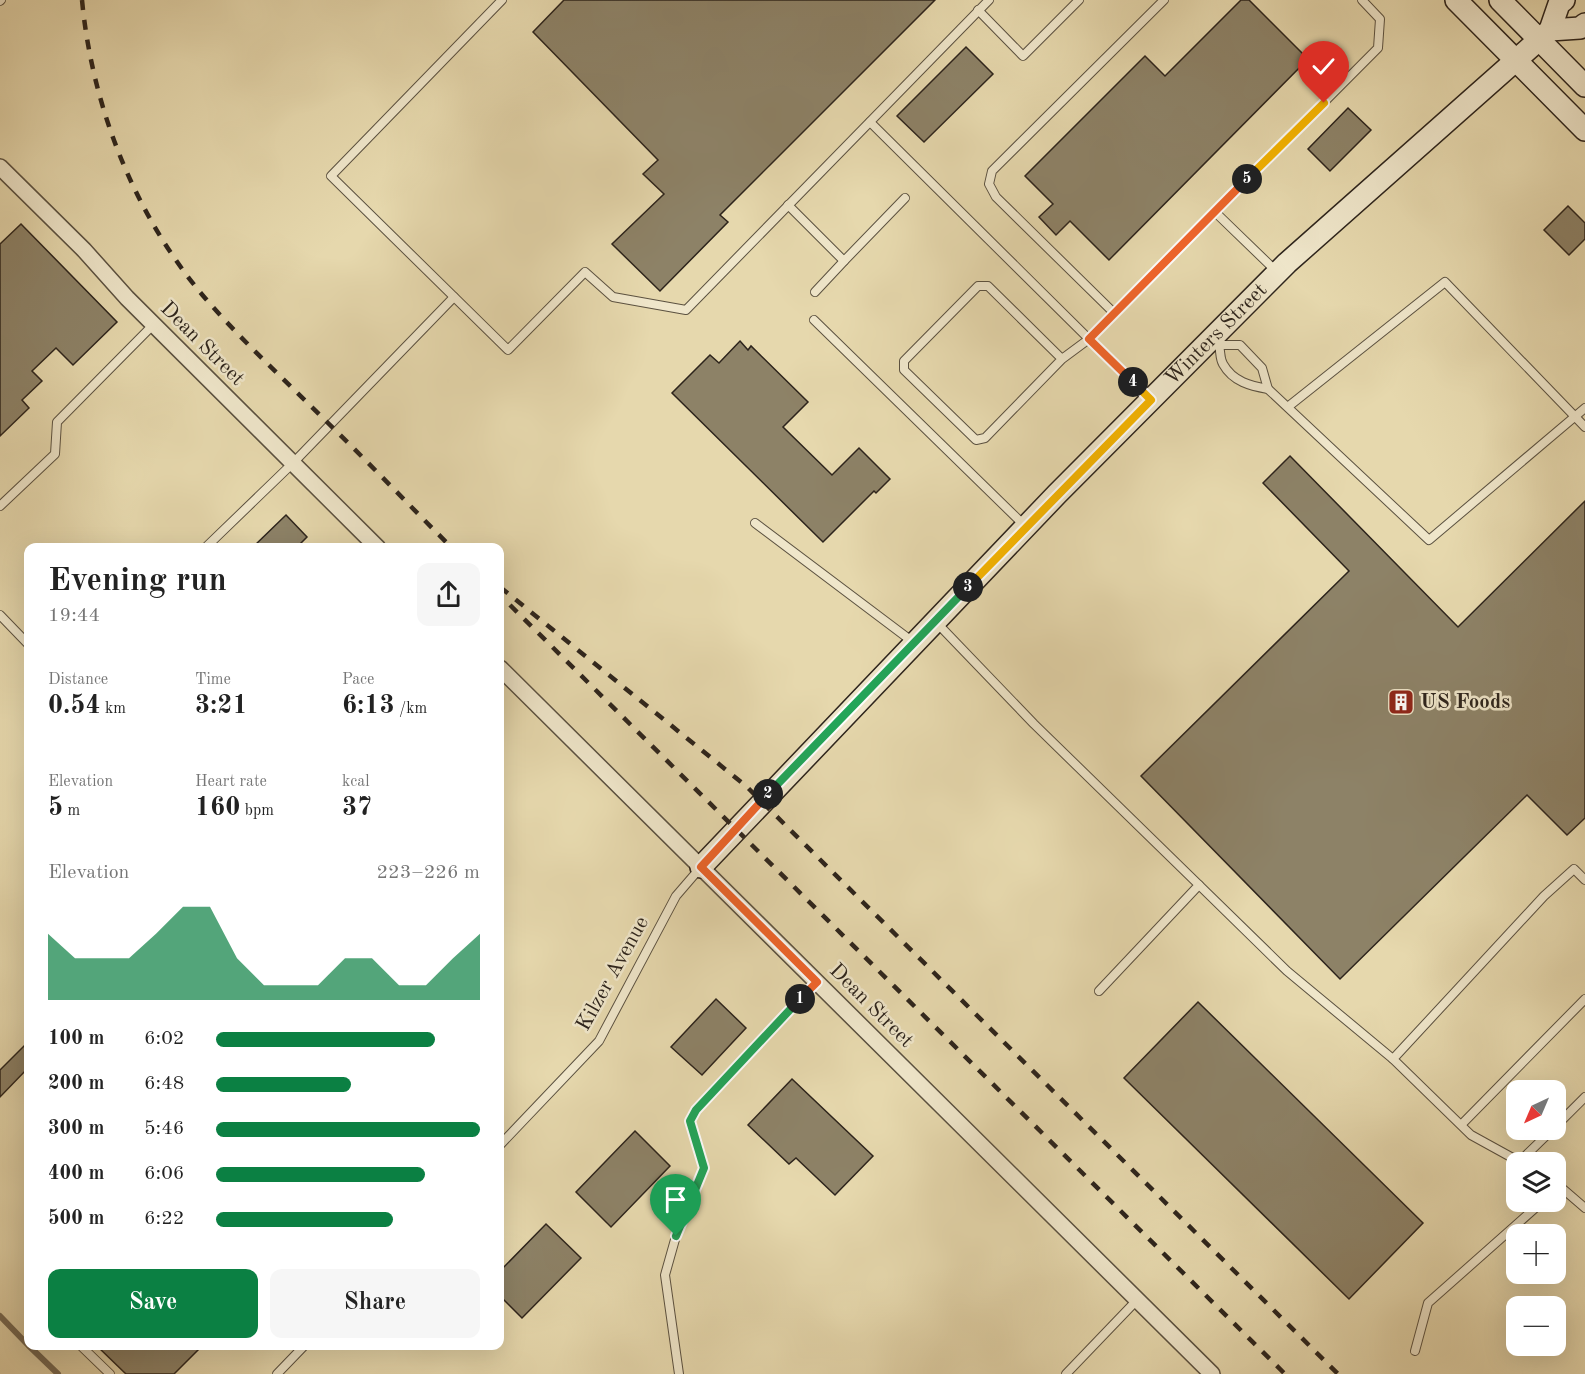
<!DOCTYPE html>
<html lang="en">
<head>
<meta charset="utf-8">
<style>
  body { margin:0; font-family:"Old Standard TT",serif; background:#f6f6f6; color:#222; height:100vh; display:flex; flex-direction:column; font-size:22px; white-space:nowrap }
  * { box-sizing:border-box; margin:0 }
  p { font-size:20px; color:#767676 }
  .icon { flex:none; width:33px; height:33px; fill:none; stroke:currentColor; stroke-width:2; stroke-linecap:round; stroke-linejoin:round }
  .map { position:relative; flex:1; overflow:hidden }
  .sheet { position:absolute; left:24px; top:543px; width:480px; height:807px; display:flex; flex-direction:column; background:#fff; border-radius:12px; box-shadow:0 6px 24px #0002 }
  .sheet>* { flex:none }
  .needle { width:39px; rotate:224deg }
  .fabs { position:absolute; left:1506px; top:1080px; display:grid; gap:12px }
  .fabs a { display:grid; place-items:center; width:60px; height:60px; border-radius:12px; background:#fff; box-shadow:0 6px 24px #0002; font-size:30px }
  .pin { position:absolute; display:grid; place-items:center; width:51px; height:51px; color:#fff; margin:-62px -26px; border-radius:50% 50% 50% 0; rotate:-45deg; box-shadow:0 0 6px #0007 }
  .pin .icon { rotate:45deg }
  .km { position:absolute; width:30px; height:30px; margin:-15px; border-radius:50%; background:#222; color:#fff; font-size:16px; line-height:30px; text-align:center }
  .round { display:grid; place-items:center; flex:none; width:63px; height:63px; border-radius:12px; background:#f6f6f6 }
  .headline { display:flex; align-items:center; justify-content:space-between; height:102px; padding:0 24px }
  h1 { font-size:33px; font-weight:700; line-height:45px }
  .figures { display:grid; grid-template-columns:repeat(3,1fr); gap:9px; height:102px; padding:6px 24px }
  .figures div { display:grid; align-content:center }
  .figures b { font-size:26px; font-weight:700 }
  .figures small { font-size:16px; font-weight:400 }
  .figures p { font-size:16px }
  .chart { height:168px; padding:12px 24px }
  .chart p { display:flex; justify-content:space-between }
  .chart svg { width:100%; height:108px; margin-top:6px; fill:#0b8043; opacity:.7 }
  .button { display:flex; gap:12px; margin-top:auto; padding:12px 24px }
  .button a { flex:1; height:69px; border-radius:12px; background:#0b8043; color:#fff; font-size:24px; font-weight:700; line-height:69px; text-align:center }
  .button a+a { background:#f6f6f6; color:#222 }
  ul { padding:0 24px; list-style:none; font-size:20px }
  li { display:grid; grid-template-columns:96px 72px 1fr; align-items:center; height:45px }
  li i { height:15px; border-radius:8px; background:#0b8043 }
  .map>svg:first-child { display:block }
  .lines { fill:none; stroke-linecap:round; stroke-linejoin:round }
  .stream { stroke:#766b56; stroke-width:6 }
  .building { fill:#8d8267; stroke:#2d241c; stroke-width:1.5 }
  .lane-casing { stroke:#5b5140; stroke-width:10 }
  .street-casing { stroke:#5b5140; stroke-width:18 }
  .secondary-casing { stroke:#2d241c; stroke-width:24 }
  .lane { stroke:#efe6ca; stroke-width:8 }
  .street { stroke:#efe6ca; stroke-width:15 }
  .secondary { stroke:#efe6ca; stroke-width:21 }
  .rail { stroke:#2d241c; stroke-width:4.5; stroke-dasharray:10 10; stroke-linecap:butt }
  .split-1-casing { stroke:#fff; stroke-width:12 }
  .split-2-casing { stroke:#fff; stroke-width:12 }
  .split-3-casing { stroke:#fff; stroke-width:12 }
  .split-4-casing { stroke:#fff; stroke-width:12 }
  .split-5-casing { stroke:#fff; stroke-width:12 }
  .split-6-casing { stroke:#fff; stroke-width:12 }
  .split-1 { stroke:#22a559; stroke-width:8 }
  .split-2 { stroke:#f0652b; stroke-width:8 }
  .split-3 { stroke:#22a559; stroke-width:8 }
  .split-4 { stroke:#f5b400; stroke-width:8 }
  .split-5 { stroke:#f0652b; stroke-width:8 }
  .split-6 { stroke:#f5b400; stroke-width:8 }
  .labels { text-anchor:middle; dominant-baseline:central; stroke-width:5; stroke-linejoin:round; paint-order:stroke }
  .street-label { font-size:21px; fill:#2d241c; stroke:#efe6ca }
  .poi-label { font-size:21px; font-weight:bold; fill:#2d241c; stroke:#efe6ca; text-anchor:start }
</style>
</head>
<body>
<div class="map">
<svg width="1585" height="1374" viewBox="0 0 1585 1374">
  <rect width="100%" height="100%" fill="#e6d8ad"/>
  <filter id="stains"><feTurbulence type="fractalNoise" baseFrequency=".00333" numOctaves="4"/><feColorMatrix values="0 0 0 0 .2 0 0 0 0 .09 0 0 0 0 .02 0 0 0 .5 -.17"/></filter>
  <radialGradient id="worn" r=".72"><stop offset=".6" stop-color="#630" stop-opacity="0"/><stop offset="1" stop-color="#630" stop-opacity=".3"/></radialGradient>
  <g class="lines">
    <!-- stream -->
    <g class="stream">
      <path d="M0 1316 28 1345"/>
      <path d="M29 1346 58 1374"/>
    </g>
  </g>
  <!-- building -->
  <g class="building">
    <path d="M564 0H935L720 215 728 222 660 291 612 244 664 194 643 174 658 160 533 32Z"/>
    <path d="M1241 0H1249L1308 59 1109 260 1070 221 1056 235 1039 217 1053 204 1025 176 1145 56 1165 76Z"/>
    <path d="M966 47 993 74 924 142 897 116Z"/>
    <path d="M1348 108 1371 130 1330 171 1308 149Z"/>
    <path d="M1568 206 1585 223V239L1569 255 1544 230Z"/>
    <path d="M21 224 117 322 73 365 56 348 32 371 42 381 22 400 29 408 0 436V244Z"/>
    <path d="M740 341 748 350 751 346 808 402 783 427 832 475 859 448 890 479 876 493 874 491 823 542 672 393 710 355 719 363Z"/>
    <path d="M1290 456 1458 627 1585 501V818L1567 835 1527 795 1340 979 1141 776 1349 571 1263 483Z"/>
    <path d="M286 515 307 537 296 548H252Z"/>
    <path d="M716 999 746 1028 702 1075 671 1047Z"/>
    <path d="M1198 1002 1423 1223 1349 1299 1124 1078Z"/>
    <path d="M28 1042V1068L0 1097V1070Z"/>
    <path d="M792 1079 873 1156 835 1195 796 1158 789 1164 748 1125Z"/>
    <path d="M635 1131 670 1166 611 1227 576 1192Z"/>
    <path d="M546 1224 581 1258 522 1318 500 1296V1271Z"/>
    <path d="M97 1346H202L174 1374H126Z"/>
  </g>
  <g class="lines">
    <defs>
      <g id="lane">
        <path d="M502 0 331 176 508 350 585 272 613 297 686 310 989 0"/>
        <path d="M1164 0 992 171 989 184 996 197 1114 313 1378 48 1380 19 1362 0"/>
        <path d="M0 1 1 0"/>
        <path d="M978 10 1023 56 1079 0"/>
        <path d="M870 122 1089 339 1062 359 985 438 976 440 904 370V361L978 286H988L1062 359"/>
        <path d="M788 205 844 261 905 198"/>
        <path d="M1215 212 1276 271"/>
        <path d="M815 292 844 261"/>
        <path d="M1114 313 1089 339 1150 399"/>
        <path d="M814 320 1025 526"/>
        <path d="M1214 338C1223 347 1218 355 1223 364 1233 382 1251 386 1268 389L1429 540 1585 408"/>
        <path d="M1221 345H1240L1262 368 1268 389"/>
        <path d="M1289 406 1445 282 1585 427"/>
        <path d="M0 506 55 454 57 422 153 325"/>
        <path d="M755 523 913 642"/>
        <path d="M205 548 293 463 454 297"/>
        <path d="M0 615 28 644"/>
        <path d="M936 622 1034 724 1199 885 1099 991"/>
        <path d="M1199 885 1287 971 1393 1059"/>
        <path d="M1462 1124 1585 999"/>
        <path d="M1556 1126 1585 1097"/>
        <path d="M500 1145 599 1041 676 896 701 867"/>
        <path d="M1519 1162 1552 1130"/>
        <path d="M1520 1162 1471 1135 1393 1059 1544 896 1574 869 1585 880"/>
        <path d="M1556 1183 1585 1208"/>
        <path d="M81 1346 110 1374"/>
        <path d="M1415 1351 1428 1303 1542 1202"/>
        <path d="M277 1374 304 1346"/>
        <path d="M679 1374 665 1275 676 1236 704 1168 690 1121 696 1110 714 1090 817 982"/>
        <path d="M1066 1374 1137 1300"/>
      </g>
      <g id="street">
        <path d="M0 167 84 250 127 298 378 548"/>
        <path d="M500 668 1212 1374"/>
      </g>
      <g id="secondary">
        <path d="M1456 0 1585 130"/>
        <path d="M1500 0 1585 86"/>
        <path d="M1550 30 1580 28 1585 24"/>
        <path id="s1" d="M701 867 1057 494 1287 263 1550 30 1559 4 1564 0"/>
      </g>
    </defs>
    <!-- lane casing -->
    <use href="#lane" class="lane-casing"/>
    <!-- street casing -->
    <use href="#street" class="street-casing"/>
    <!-- secondary casing -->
    <use href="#secondary" class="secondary-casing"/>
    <!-- lane -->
    <use href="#lane" class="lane"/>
    <!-- street -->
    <use href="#street" class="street"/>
    <!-- secondary -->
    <use href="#secondary" class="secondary"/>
    <!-- rail -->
    <g class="rail">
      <path d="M82 0C92 107 135 216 205 298 243 342 286 381 327 422 369 463 410 506 452 548"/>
      <path d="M500 587 746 786 1338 1374"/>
      <path d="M510 605 1285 1374"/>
    </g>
  </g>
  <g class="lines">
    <defs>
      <path id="split-1" d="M676 1236 704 1168 690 1121 696 1110 800 999"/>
      <path id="split-2" d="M768 794 701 867 817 982 800 999"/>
      <path id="split-3" d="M768 794 968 587"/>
      <path id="split-4" d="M968 587 1151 400 1133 382"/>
      <path id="split-5" d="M1133 382 1089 339 1247 179"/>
      <path id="split-6" d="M1247 179 1324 103"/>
    </defs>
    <!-- split-1 casing -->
    <use href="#split-1" class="split-1-casing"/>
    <!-- split-2 casing -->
    <use href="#split-2" class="split-2-casing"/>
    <!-- split-3 casing -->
    <use href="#split-3" class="split-3-casing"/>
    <!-- split-4 casing -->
    <use href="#split-4" class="split-4-casing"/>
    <!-- split-5 casing -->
    <use href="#split-5" class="split-5-casing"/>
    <!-- split-6 casing -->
    <use href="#split-6" class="split-6-casing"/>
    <!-- split-1 -->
    <use href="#split-1" class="split-1"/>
    <!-- split-2 -->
    <use href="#split-2" class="split-2"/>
    <!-- split-3 -->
    <use href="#split-3" class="split-3"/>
    <!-- split-4 -->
    <use href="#split-4" class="split-4"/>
    <!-- split-5 -->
    <use href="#split-5" class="split-5"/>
    <!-- split-6 -->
    <use href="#split-6" class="split-6"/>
  </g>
  <!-- icons -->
  <defs>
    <symbol id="building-square" viewBox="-11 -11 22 22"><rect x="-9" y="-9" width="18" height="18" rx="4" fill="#8f2418" stroke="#efe6ca"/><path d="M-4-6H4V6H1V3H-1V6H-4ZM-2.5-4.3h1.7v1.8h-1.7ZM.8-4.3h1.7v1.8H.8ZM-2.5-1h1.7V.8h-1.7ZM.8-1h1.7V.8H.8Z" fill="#fff"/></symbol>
  </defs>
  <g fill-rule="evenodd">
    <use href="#building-square" x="1386" y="687" width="30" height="30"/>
  </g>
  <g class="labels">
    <!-- street labels -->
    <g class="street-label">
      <text stroke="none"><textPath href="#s1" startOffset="741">Winters Street</textPath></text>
      <text transform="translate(202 344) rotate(45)">Dean Street</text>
      <text transform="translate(613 974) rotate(-61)">Kilzer Avenue</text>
      <text transform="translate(871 1006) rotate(45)">Dean Street</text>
    </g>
    <!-- poi labels -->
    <g class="poi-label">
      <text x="1420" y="702">US Foods</text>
    </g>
  </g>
  <rect width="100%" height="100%" filter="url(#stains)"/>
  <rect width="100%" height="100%" fill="url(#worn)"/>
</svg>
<div class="fabs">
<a><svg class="needle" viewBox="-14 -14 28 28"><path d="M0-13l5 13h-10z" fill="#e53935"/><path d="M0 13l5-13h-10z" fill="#767676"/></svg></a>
<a><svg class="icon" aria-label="layers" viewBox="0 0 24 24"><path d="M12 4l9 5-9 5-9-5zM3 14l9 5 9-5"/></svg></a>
<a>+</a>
<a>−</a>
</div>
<div class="pin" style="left:676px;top:1236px;background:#1e9e55"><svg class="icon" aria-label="arrive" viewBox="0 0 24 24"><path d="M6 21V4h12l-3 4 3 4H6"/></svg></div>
<div class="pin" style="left:1324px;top:103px;background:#d93025"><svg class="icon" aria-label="check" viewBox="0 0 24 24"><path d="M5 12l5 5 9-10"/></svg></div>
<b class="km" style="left:800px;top:999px">1</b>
<b class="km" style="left:768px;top:794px">2</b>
<b class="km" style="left:968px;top:587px">3</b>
<b class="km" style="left:1133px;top:382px">4</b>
<b class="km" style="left:1247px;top:179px">5</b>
<section class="sheet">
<div class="headline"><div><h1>Evening run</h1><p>19:44</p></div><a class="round"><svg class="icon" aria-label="share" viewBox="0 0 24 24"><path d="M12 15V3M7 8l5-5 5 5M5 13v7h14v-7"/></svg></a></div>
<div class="figures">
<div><p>Distance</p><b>0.54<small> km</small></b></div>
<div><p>Time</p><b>3:21</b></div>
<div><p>Pace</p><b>6:13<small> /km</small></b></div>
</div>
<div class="figures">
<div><p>Elevation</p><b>5<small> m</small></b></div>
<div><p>Heart rate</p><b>160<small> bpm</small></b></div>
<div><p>kcal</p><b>37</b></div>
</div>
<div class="chart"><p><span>Elevation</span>223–226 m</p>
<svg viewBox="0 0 160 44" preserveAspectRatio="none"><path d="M0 44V17L10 27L20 27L30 27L40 17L50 6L60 6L70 27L80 38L90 38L100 38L110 27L120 27L130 38L140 38L150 27L160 17V44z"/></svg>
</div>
<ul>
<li><b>100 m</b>6:02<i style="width:83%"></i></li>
<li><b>200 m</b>6:48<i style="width:51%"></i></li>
<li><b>300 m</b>5:46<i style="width:100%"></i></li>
<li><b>400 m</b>6:06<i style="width:79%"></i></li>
<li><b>500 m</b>6:22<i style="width:67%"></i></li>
</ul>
<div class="button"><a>Save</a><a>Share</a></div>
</section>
</div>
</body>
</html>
